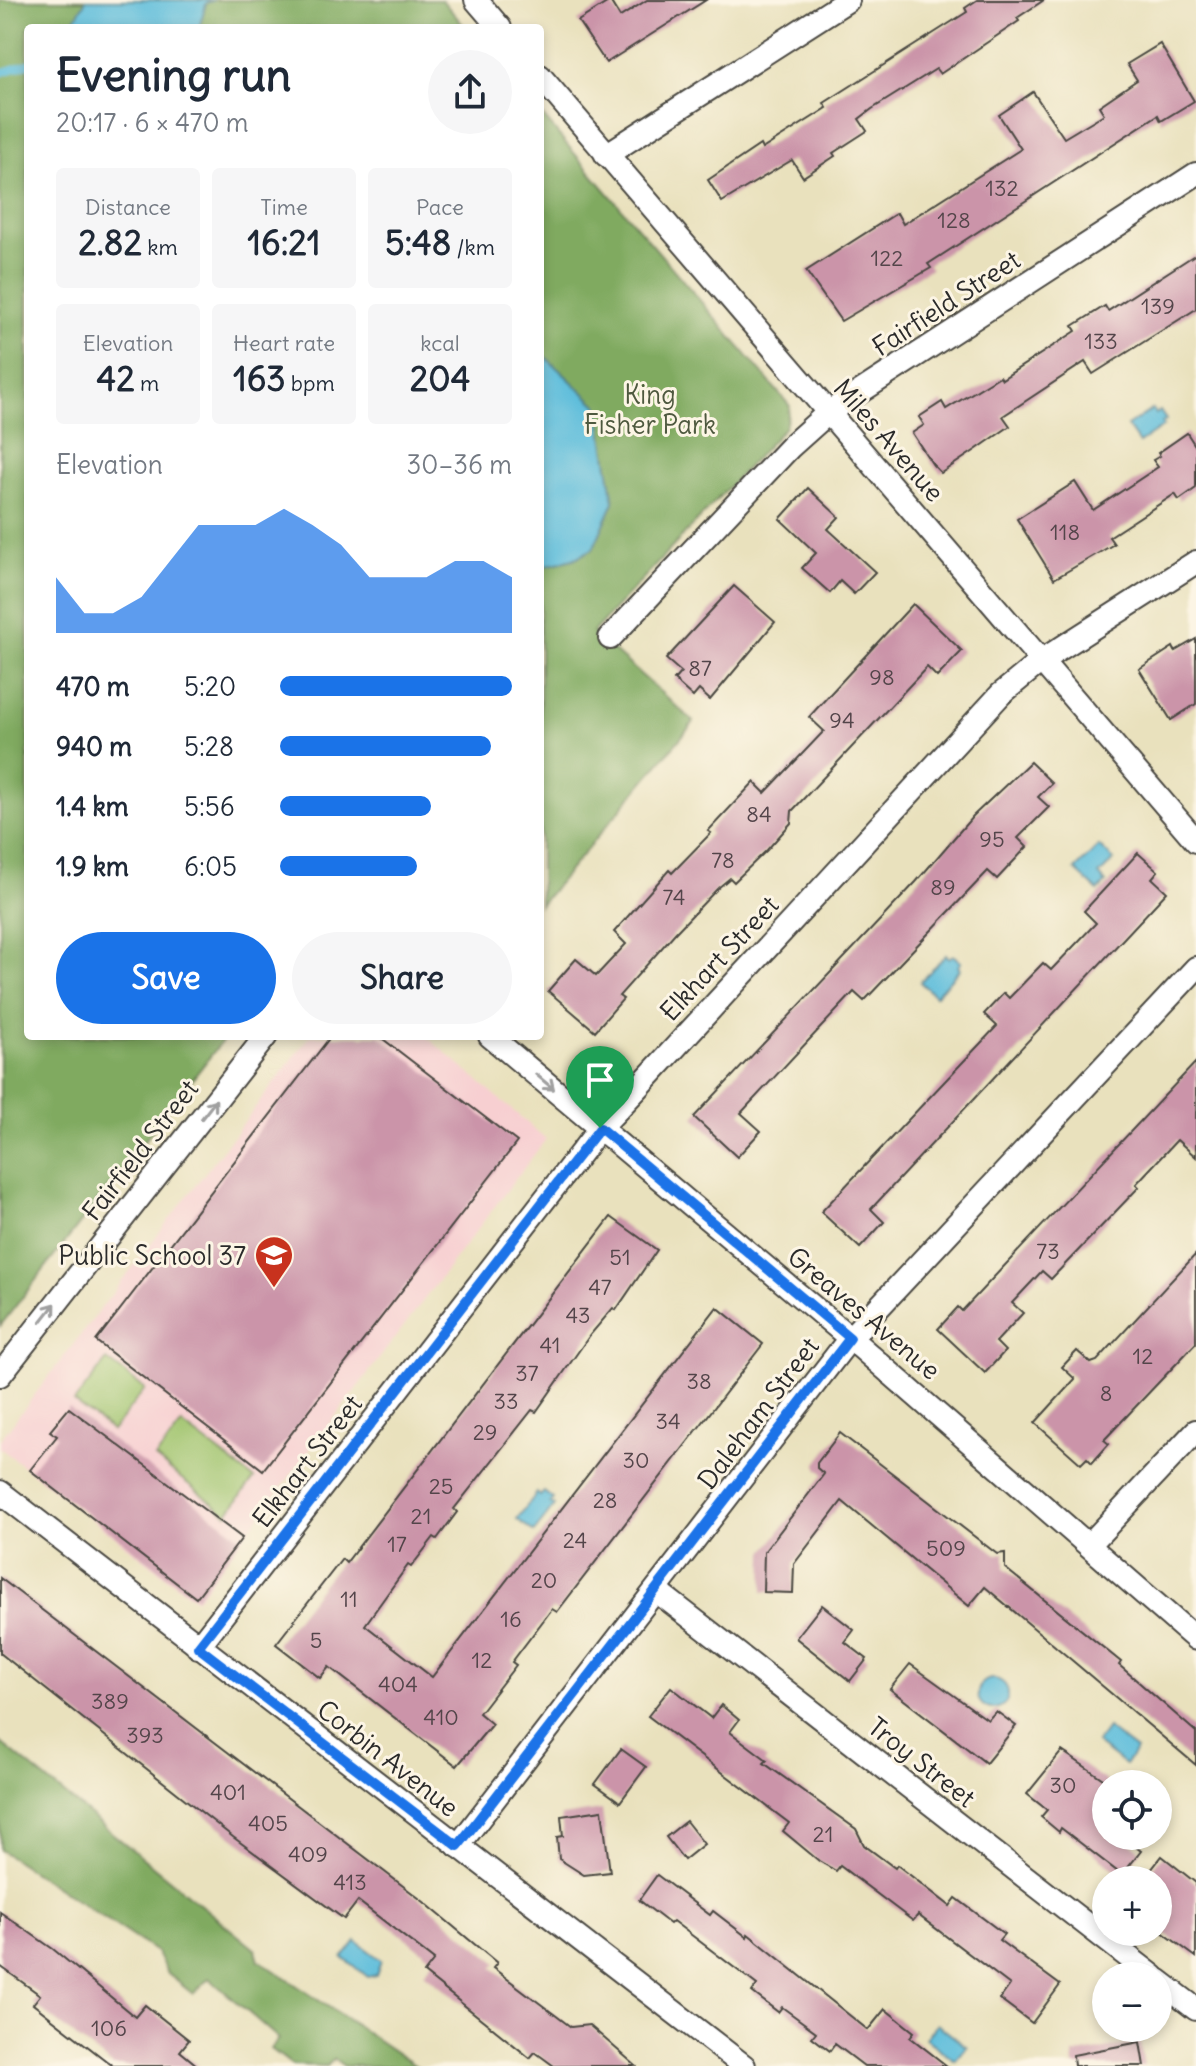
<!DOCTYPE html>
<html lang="en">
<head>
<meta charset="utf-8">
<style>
  body { margin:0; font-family:Delius,sans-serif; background:#f6f6f7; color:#1f2937; height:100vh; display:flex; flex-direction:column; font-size:30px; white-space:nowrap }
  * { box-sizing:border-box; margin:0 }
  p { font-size:26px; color:#747a83 }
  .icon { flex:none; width:44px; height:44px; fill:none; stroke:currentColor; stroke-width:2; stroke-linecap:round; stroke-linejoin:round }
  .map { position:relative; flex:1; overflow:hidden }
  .sheet { position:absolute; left:24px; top:24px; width:520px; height:1016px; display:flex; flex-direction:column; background:#fff; border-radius:8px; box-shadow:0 4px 12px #0003 }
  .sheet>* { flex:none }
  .controls { position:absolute; left:1092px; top:1770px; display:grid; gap:16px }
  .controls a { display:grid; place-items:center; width:80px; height:80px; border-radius:50%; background:#fff; box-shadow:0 4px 12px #0003; font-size:40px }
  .pin { position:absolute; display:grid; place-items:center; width:68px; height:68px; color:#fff; margin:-82px -34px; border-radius:50% 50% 50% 0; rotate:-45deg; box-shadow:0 0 8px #0007 }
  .pin .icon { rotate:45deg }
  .round { display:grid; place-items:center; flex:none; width:84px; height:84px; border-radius:42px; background:#f6f6f7 }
  .summary { display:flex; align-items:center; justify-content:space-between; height:136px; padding:0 32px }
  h1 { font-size:44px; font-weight:700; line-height:60px }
  .stats { display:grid; grid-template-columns:repeat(3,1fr); gap:12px; height:136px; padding:8px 32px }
  .stats div { display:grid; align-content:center; border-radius:8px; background:#f6f6f7; text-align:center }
  .stats b { font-size:34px; font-weight:700 }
  .stats small { font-size:22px; font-weight:400 }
  .stats p { font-size:22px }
  .chart { height:224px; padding:16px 32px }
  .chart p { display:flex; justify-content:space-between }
  .chart svg { width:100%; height:144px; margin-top:8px; fill:#1a73e8; opacity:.7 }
  .action { display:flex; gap:16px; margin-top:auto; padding:16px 32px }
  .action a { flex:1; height:92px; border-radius:48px; background:#1a73e8; color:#fff; font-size:32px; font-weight:700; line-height:92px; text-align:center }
  .action a+a { background:#f6f6f7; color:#1f2937 }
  ul { padding:0 32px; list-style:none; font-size:26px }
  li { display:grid; grid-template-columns:128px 96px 1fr; align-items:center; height:60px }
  li i { height:20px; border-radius:10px; background:#1a73e8 }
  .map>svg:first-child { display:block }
  .built { fill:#f7cfd1 }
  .green { fill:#a0c46e; stroke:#66784c; stroke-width:2 }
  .forest { fill:#80aa61; stroke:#566a46; stroke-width:2 }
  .water { fill:#5dbddb; stroke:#447483; stroke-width:2 }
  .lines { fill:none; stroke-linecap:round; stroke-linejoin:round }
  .stream { stroke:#5dbddb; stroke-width:8 }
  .building { fill:#cb94a9 }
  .street-casing { stroke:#484641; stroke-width:26 }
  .street { stroke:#fff; stroke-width:22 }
  .oneway { stroke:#a0a0a0 }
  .route-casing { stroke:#fff; stroke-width:16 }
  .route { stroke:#1a73e8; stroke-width:10 }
  .labels { text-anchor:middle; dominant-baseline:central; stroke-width:6; stroke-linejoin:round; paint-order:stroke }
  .number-label { font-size:22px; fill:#53454a }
  .street-label { font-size:26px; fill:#2b2b2b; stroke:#fcf5e5 }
  .park-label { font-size:26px; fill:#4e593f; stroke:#fcf5e5 }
  .poi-label { font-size:26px; fill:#2b2b2b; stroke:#fcf5e5; text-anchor:end }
</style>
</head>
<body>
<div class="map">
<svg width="1196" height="2066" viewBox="0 0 1196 2066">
  <rect width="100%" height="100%" fill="#fcf5e5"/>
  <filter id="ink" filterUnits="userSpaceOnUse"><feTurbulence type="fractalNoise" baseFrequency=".0125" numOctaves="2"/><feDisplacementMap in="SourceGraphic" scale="16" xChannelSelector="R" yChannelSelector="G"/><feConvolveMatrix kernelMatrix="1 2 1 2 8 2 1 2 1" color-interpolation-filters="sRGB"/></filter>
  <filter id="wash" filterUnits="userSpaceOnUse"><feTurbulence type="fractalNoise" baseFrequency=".006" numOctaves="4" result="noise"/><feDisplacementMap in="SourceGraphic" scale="32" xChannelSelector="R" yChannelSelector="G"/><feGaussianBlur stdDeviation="1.8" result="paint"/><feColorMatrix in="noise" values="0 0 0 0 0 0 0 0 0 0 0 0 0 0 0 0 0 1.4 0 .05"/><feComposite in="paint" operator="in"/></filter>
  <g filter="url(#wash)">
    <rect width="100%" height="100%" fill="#e9e1bd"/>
    <!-- built -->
    <path class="built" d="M310 1036H426L546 1139 196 1600 0 1448V1440Z"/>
    <!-- green -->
    <g class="green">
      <path d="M107 1360 145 1389 112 1431 74 1402Z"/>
      <path d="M182 1424 254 1479 227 1514 155 1458Z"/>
    </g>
    <!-- forest -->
    <g class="forest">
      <path d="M0 0H86L70 28H28V1036H226L0 1326Z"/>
      <path d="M214 0H442L466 28H199L206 3Z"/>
      <path d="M540 113 790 406 785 427 593 632 694 722 540 905V567L573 559 593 549 614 502 598 406 540 352Z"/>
      <path d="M0 1742 256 1950 259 1960 416 2066H344L334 2059 327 2066 292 2065 271 2049 279 2039 209 1978 193 1994 168 1974 156 1952 0 1850Z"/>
    </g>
    <!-- water -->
    <g class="water">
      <path d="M86 0H214L206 3 199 28H70Z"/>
      <path d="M540 352 598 406 614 502 593 549 573 559 540 567Z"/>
      <path d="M1153 409 1156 414 1160 411 1166 420 1162 423 1164 426 1139 443 1127 426Z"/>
      <path d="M1099 846 1114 860 1099 875 1106 883 1098 891 1075 870Z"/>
      <path d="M946 955 949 958 953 955 961 962 958 966 960 969 935 996 920 982Z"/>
      <path d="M544 1492 553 1499 550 1503 554 1506 534 1532 517 1519 537 1493 540 1496Z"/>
      <circle cx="993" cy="1694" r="15"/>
      <path d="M1107 1728 1136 1750 1125 1765 1096 1743Z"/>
      <path d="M356 1941 381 1960 376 1975 368 1977 343 1958Z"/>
      <path d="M937 2024 967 2047 955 2061 925 2038Z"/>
    </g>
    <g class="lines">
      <!-- stream -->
      <path class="stream" d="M0 73 28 64"/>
    </g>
    <g id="blocks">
      <!-- building -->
      <g class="building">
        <path d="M647 0H706L606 63 578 21 610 1 620 17Z"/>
        <path d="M977 0H1044L1017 18 1019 21 940 74 936 69 872 109 859 119 867 131 833 153 835 156 803 177 792 160 722 202 708 180 760 145 762 149 827 108 824 103 967 12 965 8Z"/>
        <path d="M1160 44 1194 101 1161 121 1158 115 928 264 931 268 841 321 806 271 897 213 903 224 1021 149 999 115 1033 92 1064 138 1104 114 1099 106 1137 80 1127 64Z"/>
        <path d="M1196 254V309L1093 374 1085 362 1003 416 1010 426 974 451 941 473 933 465 912 433 924 425 919 417 942 402 946 409 1000 376 1002 379 1076 331 1073 326 1105 306 1108 311Z"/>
        <path d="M1187 433 1196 447V488L1179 500 1175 494 1109 537 1114 544 1054 579 1017 519 1075 482 1093 510 1158 467 1153 460 1160 456 1158 453Z"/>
        <path d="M808 488 839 517 828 529 875 572 854 594 840 581 830 593 802 568 816 553 780 519Z"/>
        <path d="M734 586 775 622 710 700 699 690 693 697 674 680 681 672 666 659Z"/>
        <path d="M913 604 962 651 937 677 927 667 792 811 791 823 767 850 734 882 730 878 718 888 675 933 619 996 623 999 595 1031 548 991 576 959 596 976 626 944 614 932 669 870 672 873 711 833 708 831 754 782 765 793 824 731 809 717Z"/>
        <path d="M1196 639V704L1171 720 1139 669 1173 647 1175 651Z"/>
        <path d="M1030 762 1052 783 1038 797 1049 807 1018 838 1027 847 997 879 988 871 864 1001 854 992 809 1040 741 1113 761 1131 737 1157 694 1117 916 882 973 816Z"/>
        <path d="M1138 853 1158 871 1152 878 1167 892 871 1209 884 1222 860 1248 821 1212 997 1026 984 1014 1004 993 1009 998 1043 963 1051 970 1096 923 1084 911Z"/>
        <path d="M331 1036H379L517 1142 263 1470 96 1341Z"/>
        <path d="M1196 1062V1157L1177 1140 1136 1184 1139 1187 1051 1279 1042 1271 1012 1303 1023 1313 996 1342 1005 1351 985 1373 938 1329 958 1307 962 1311Z"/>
        <path d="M611 1217 657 1250 616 1310 613 1308 590 1335 536 1412 532 1410 454 1509 457 1512 437 1539 434 1537 411 1567 408 1565 365 1625 432 1677 717 1307 763 1344 557 1612 552 1609 512 1662 516 1665 479 1713 492 1724 457 1766 329 1667 320 1678 276 1644 342 1559 346 1563Z"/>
        <path d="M1196 1254V1343L1104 1440 1109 1444 1092 1463 1087 1458 1081 1464 1035 1423 1075 1379 1062 1367 1077 1351 1091 1363 1097 1361Z"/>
        <path d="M69 1408 242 1538 196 1598 30 1470 57 1436 50 1431Z"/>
        <path d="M840 1433 997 1554 1005 1553V1568L1121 1662 1119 1665 1196 1732V1765L985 1587 969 1606 842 1501 794 1564 793 1593 763 1592 764 1552 824 1474 817 1468V1463Z"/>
        <path d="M0 1578 424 1902 497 1963 493 1968 571 2027 589 2025 636 2066H554L535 2052 530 2058 424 1973 434 1960 358 1901 344 1919 233 1837 0 1653Z"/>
        <path d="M822 1605 854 1630 845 1642 867 1659 850 1681 796 1638Z"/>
        <path d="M910 1664 988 1720 996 1711 1016 1726 986 1763 890 1689Z"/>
        <path d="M671 1687 711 1718 721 1705 739 1720 730 1732 767 1760 764 1763 856 1829 864 1845 895 1868 897 1865 950 1906 956 1898 1004 1934 999 1940 1060 1985 1032 2023 1000 1999 1010 1985 918 1915 913 1921 840 1866 836 1871 819 1861 783 1831 789 1823 648 1716Z"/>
        <path d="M621 1749 646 1767 620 1802 595 1784Z"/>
        <path d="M1062 1751 1106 1781V1836H1122L1141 1851 1122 1875 1061 1828 1059 1832 1041 1817 1047 1810 1027 1794Z"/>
        <path d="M602 1810 610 1872 584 1875 559 1859 557 1837 563 1836 561 1816Z"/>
        <path d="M686 1821 704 1844 684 1860 666 1837Z"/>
        <path d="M1162 1856 1196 1883V1957L1158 1929V1880L1144 1879Z"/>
        <path d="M657 1875 710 1915 713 1911 747 1937 748 1934 868 2030 885 2009 914 2032 910 2037 947 2066H864L835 2044 830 2051 812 2037 816 2032 782 2007 778 2012 752 1992 757 1985 673 1921 670 1924 639 1900Z"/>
        <path d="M0 1912 53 1949 135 2017 145 2005 189 2040 180 2051 198 2066H113L33 2004 40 1995 0 1966Z"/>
        <path d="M1140 2042 1144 2066H1074L1073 2055Z"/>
      </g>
    </g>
  </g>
  <g filter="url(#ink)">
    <use href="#blocks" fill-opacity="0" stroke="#484641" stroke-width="2"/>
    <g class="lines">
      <defs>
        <g id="street">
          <path d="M476 0 500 28"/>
          <path d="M540 76 1196 841"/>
          <path d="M606 155 848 0"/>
          <path d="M610 638 790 447 829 412 1196 174"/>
          <path d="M490 1036 850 1338 1196 1639"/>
          <path d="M0 1375 266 1036"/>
          <path d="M0 1492 744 2066"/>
          <path d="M1090 1544 1196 1431"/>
          <path d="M658 1592 1153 1976"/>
          <path d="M198 1647 600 1128 636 1090 1001 694 1041 661 1196 562"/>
          <path d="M458 1846 850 1338 1196 968"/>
          <path d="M1158 1980 1196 2009"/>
        </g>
      </defs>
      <!-- street casing -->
      <use href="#street" class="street-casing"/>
      <!-- street -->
      <use href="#street" class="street"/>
    </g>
    <!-- one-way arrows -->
    <defs><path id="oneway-shaft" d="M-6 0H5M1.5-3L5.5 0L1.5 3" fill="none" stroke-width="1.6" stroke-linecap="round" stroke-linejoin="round" transform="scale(2)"/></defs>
    <g class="oneway">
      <use href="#oneway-shaft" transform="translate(545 1082) rotate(40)"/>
      <use href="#oneway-shaft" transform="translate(209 1109) rotate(-52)"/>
      <use href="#oneway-shaft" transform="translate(48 1313) rotate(-52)"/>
    </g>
  </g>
  <g class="lines" filter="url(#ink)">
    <defs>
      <path id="route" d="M600 1128 850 1338 458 1846 198 1647Z"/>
    </defs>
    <!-- route casing -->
    <use href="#route" class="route-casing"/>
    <!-- route -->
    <use href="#route" class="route"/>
  </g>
  <!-- icons -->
  <defs>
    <symbol id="school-pin" viewBox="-11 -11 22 30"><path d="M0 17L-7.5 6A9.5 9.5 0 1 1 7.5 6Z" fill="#c8321e" stroke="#fcf5e5"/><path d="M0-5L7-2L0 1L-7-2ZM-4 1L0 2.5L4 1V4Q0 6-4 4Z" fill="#fff"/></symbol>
  </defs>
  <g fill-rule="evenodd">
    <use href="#school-pin" x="252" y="1233" width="44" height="60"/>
  </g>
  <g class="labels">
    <!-- number labels -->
    <g class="number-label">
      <text x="1002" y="188">132</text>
      <text x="954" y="220">128</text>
      <text x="887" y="258">122</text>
      <text x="1158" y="306">139</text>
      <text x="1101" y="341">133</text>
      <text x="1065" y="532">118</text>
      <text x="700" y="668">87</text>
      <text x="882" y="677">98</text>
      <text x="842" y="720">94</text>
      <text x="759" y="814">84</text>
      <text x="992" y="839">95</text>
      <text x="723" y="860">78</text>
      <text x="943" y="887">89</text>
      <text x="674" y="897">74</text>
      <text x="1048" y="1251">73</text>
      <text x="620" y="1257">51</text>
      <text x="600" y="1287">47</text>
      <text x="578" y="1315">43</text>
      <text x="550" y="1345">41</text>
      <text x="1143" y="1356">12</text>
      <text x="527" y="1373">37</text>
      <text x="699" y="1381">38</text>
      <text x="1106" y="1393">8</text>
      <text x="506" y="1401">33</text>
      <text x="668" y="1421">34</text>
      <text x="485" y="1432">29</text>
      <text x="636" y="1460">30</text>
      <text x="441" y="1486">25</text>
      <text x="605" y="1500">28</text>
      <text x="421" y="1516">21</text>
      <text x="575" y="1540">24</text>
      <text x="397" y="1544">17</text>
      <text x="946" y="1548">509</text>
      <text x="544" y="1580">20</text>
      <text x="349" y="1599">11</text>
      <text x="511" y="1619">16</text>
      <text x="316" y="1640">5</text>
      <text x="482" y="1660">12</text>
      <text x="398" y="1684">404</text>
      <text x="110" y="1701">389</text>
      <text x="441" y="1717">410</text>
      <text x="145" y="1735">393</text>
      <text x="1063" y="1785">30</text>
      <text x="228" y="1792">401</text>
      <text x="268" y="1823">405</text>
      <text x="823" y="1834">21</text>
      <text x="308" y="1854">409</text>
      <text x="350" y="1882">413</text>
      <text x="109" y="2028">106</text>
    </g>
    <!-- street labels -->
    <g class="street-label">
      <text transform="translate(946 303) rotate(-33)">Fairfield Street</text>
      <text transform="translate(889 440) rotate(49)">Miles Avenue</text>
      <text transform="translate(719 958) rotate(-47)">Elkhart Street</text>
      <text transform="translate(140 1150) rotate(-52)">Fairfield Street</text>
      <text transform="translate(864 1313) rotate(40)">Greaves Avenue</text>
      <text transform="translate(758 1413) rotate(-53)">Daleham Street</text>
      <text transform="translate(307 1461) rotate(-52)">Elkhart Street</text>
      <text transform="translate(388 1758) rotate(38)">Corbin Avenue</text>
      <text transform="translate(922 1762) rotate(38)">Troy Street</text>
    </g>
    <!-- park labels -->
    <g class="park-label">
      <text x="650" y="394">King<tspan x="650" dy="30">Fisher Park</tspan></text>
    </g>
    <!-- poi labels -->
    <g class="poi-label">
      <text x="246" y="1255">Public School 37</text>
    </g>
  </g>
</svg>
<div class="controls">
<a><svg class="icon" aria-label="locate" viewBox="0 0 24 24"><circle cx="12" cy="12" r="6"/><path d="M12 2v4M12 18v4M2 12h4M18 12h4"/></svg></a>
<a>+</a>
<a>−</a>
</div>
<div class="pin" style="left:600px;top:1128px;background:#1e9e55"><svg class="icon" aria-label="arrive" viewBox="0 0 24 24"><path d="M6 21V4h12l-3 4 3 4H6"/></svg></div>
<section class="sheet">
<div class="summary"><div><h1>Evening run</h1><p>20:17 · 6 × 470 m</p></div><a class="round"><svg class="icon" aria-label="share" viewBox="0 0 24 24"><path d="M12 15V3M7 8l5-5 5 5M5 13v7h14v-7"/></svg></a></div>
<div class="stats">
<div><p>Distance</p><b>2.82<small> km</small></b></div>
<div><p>Time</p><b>16:21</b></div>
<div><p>Pace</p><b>5:48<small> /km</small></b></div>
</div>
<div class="stats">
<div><p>Elevation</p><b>42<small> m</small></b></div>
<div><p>Heart rate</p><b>163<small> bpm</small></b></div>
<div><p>kcal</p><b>204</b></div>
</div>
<div class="chart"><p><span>Elevation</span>30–36 m</p>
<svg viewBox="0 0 160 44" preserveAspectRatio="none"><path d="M0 44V27L10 38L20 38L30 33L40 22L50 11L60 11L70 11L80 6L90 11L100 17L110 27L120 27L130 27L140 22L150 22L160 27V44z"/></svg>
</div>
<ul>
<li><b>470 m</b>5:20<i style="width:100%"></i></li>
<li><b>940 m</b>5:28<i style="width:91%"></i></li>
<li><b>1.4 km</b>5:56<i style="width:65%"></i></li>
<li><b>1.9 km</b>6:05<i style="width:59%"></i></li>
</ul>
<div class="action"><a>Save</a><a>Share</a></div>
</section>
</div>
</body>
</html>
